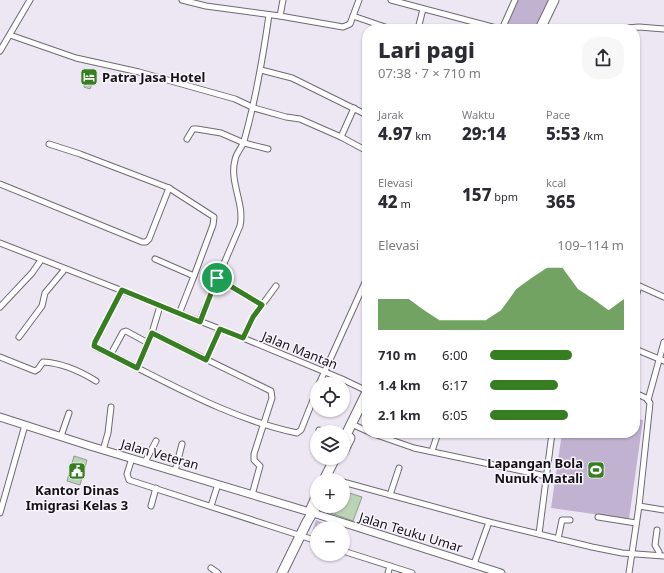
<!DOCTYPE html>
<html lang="id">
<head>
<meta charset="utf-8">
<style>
  body { margin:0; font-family:"Noto Sans",sans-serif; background:#f7f7f7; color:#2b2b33; height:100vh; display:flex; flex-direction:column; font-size:15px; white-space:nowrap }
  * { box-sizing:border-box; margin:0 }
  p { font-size:13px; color:#7c7c81 }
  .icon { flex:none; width:22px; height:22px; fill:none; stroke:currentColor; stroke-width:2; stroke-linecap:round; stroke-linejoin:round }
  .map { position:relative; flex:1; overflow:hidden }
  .side { position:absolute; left:362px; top:24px; width:278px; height:414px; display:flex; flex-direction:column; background:#fff; border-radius:16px; box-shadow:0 1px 3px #0004 }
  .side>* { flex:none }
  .controls { position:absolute; left:310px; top:377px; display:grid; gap:8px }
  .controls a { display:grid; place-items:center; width:40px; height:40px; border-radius:50%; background:#fff; box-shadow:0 1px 3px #0004; font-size:20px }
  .pin { position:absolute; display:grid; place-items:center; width:34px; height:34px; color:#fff; margin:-17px; border:2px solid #fff; border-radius:50%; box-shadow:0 1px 4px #0007 }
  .round { display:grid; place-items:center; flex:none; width:42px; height:42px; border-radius:16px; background:#f7f7f7 }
  .overview { display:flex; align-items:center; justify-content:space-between; height:68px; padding:0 16px }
  h1 { font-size:22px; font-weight:800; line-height:30px }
  .figures { display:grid; grid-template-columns:repeat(3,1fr); gap:6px; height:68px; padding:4px 16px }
  .figures div { display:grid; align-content:center }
  .figures b { font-size:17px; font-weight:800 }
  .figures small { font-size:11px; font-weight:400 }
  .figures p { font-size:11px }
  .chart { height:112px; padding:8px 16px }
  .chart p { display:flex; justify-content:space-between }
  .chart svg { width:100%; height:72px; margin-top:4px; fill:#377d22; opacity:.7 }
  ul { padding:0 16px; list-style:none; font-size:13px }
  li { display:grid; grid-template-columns:64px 48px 1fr; align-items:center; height:30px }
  li i { height:10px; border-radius:5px; background:#377d22 }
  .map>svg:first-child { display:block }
  .green { fill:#c2b2d1 }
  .building { fill:#bcd4b6; stroke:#939b90 }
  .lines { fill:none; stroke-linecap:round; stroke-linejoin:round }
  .street-casing { stroke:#6f6974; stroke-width:7 }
  .secondary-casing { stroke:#6f6974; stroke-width:9 }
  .highway-casing { stroke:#6f6974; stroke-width:11 }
  .street { stroke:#fff; stroke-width:5 }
  .secondary { stroke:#fff; stroke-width:7 }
  .highway { stroke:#fff; stroke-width:9 }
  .route-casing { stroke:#fff; stroke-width:8 }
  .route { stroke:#377d22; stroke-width:5 }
  .labels { text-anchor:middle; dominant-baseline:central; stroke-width:3; stroke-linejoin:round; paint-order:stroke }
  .poi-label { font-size:13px; font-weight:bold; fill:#141216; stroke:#f9f4fe; text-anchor:start }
  .street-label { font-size:13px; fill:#141216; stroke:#f9f4fe }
</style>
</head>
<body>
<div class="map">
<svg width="664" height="573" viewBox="0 0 664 573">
  <rect width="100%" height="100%" fill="#ede6f3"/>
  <!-- green -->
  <g class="green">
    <path d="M517 0H552L538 29H509L505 27Z"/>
    <path d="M635 418 643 420 629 519 551 508 562 433H635Z"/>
    <path d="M316 520 337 528H317V540L310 537Z"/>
  </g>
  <!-- building -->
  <g class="building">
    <path d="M86 71 96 73 90 89 84 87 85 82H83Z"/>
    <path d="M74 456 87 460 80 485 67 481Z"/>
    <path d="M343 491 362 497 353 521 328 512 330 506H343Z"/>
  </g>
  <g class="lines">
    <defs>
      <g id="street">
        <path d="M182 0 206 6 280 16 343 27 350 24 359 0"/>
        <path d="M391 0 500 29"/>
        <path d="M280 16 283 0"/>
        <path d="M353 16 391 29"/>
        <path d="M418 29 423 9"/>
        <path d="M502 29 515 0"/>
        <path d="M613 29 639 27 664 29"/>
        <path d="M10 35 76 58 139 72 235 99 254 108 286 117 300 119 341 137 367 151"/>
        <path d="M0 51 30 0"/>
        <path d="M261 70 292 78 367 115"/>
        <path d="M341 137 354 108"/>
        <path d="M187 139 193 129H197L221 133 244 143 268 149"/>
        <path d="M0 184 142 242H146L149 239 169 188 80 154 49 144"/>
        <path d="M169 188 214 217 213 225 194 276"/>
        <path d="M0 243 243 338 342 379 367 391"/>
        <path d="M155 259 194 276 179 314"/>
        <path d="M217 278 262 305 253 317 243 338"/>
        <path d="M635 284 664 297"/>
        <path d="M122 290 95 342V347C161 378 225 418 297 433L301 430 317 390"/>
        <path d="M635 300 639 286"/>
        <path d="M262 305 276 286"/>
        <path d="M0 307 32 273 41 260"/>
        <path d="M199 322 240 226C245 204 229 182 235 160 236 153 242 148 244 141 256 99 263 57 269 15"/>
        <path d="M152 333 160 306"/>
        <path d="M19 337 42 306 45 293 65 269"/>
        <path d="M635 349 664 361"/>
        <path d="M111 354 123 332 126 331 148 343"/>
        <path d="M0 357 35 371 38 369 43 362C62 363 80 371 96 381"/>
        <path d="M206 360 220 329"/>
        <path d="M137 368 152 333 271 391 272 398 254 454V460L260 466 252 495"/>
        <path d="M319 384 367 278"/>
        <path d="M648 400 664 342"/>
        <path d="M356 426 367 431"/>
        <path d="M319 430 324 432"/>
        <path d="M371 433 414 448 546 476"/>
        <path d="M61 436 69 413"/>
        <path d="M103 450 108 433 111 407"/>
        <path d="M432 451 438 433"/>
        <path d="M132 458 127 474 129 480 317 541"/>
        <path d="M145 462 156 441"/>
        <path d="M175 471 182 444"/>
        <path d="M330 478 336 480"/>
        <path d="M343 482 489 522 592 547 622 553 664 556"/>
        <path d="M390 495 399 468"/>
        <path d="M151 506 156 488"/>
        <path d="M211 506 218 484"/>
        <path d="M639 506 664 510"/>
        <path d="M0 513 25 425"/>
        <path d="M598 517 636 523"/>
        <path d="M657 530 655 545 659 552V555"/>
        <path d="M539 534 552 433"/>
        <path d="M558 539 562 520H570"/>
        <path d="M343 551 412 573"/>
        <path d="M474 564 489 522"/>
        <path d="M211 568 218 573"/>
        <path d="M388 573 390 566"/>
        <path d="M629 573 639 506 650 403 646 398 635 393"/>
      </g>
      <path id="secondary" d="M0 417 90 446 313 513 501 573"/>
      <g id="highway">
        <path d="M540 29 554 0"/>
        <path d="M343 441 367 392"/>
        <path d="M343 452 350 438"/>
        <path d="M324 480 335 458"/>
        <path d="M310 511 317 495"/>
        <path d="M282 573 307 522 317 505"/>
      </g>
    </defs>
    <!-- street casing -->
    <use href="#street" class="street-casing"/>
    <!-- secondary casing -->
    <use href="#secondary" class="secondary-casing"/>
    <!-- highway casing -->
    <use href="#highway" class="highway-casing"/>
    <!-- street -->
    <use href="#street" class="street"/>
    <!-- secondary -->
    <use href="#secondary" class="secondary"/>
    <!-- highway -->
    <use href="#highway" class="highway"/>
  </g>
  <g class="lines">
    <defs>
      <path id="route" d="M217 278 262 305 253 317 243 338 220 329 206 360 152 333 137 368 94 346 95 342 122 290 200 322Z"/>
    </defs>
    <!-- route casing -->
    <use href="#route" class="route-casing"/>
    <!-- route -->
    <use href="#route" class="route"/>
  </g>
  <!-- icons -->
  <defs>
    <symbol id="hotel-square" viewBox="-11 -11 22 22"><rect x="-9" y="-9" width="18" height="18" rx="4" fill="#377d22" stroke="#f9f4fe"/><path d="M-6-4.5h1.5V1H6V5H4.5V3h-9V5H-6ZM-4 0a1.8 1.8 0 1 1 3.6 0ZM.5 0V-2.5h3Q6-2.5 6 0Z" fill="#fff"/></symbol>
    <symbol id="stadium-square" viewBox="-11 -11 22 22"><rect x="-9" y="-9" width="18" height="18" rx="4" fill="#377d22" stroke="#f9f4fe"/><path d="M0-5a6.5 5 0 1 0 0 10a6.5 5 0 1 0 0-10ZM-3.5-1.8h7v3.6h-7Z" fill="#fff"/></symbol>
    <symbol id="civic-square" viewBox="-11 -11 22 22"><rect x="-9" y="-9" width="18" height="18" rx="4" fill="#377d22" stroke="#f9f4fe"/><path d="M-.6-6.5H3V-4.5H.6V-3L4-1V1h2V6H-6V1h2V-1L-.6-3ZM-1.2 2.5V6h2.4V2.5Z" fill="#fff"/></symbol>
  </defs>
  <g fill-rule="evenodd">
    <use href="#hotel-square" x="79" y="67" width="20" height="20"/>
    <use href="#stadium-square" x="586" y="460" width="20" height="20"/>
    <use href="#civic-square" x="67" y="461" width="20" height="20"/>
  </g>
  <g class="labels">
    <!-- poi labels -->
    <g class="poi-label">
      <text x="102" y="77">Patra Jasa Hotel</text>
      <text x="583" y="463" text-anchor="end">Lapangan Bola<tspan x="583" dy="15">Nunuk Matali</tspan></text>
      <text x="77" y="490" text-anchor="middle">Kantor Dinas<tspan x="77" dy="15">Imigrasi Kelas 3</tspan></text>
    </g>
    <!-- street labels -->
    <g class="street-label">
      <text transform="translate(300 350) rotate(22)">Jalan Mantan</text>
      <text transform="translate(160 454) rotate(16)">Jalan Veteran</text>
      <text transform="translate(411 532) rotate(17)">Jalan Teuku Umar</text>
    </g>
  </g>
</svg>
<div class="controls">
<a><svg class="icon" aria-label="locate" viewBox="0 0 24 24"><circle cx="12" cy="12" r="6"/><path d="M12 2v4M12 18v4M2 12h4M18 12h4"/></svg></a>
<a><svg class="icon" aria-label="layers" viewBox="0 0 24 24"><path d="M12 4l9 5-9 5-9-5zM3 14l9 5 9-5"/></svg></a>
<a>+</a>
<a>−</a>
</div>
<div class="pin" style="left:217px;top:278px;background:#1e9e55"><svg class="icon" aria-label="arrive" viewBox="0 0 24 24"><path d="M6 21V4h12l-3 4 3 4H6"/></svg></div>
<section class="side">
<div class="overview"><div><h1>Lari pagi</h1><p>07:38 · 7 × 710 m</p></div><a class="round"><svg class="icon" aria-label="share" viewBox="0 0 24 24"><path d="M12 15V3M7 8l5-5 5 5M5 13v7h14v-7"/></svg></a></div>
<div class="figures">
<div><p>Jarak</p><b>4.97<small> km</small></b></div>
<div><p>Waktu</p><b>29:14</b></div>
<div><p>Pace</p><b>5:53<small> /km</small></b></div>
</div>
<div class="figures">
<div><p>Elevasi</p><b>42<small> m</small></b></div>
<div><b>157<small> bpm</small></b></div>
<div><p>kcal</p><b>365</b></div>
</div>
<div class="chart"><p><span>Elevasi</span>109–114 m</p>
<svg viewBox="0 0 160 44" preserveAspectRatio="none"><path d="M0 44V25L10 25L20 25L30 32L40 38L50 38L60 38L70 38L80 32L90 19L100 12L110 6L120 6L130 19L140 25L150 32L160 25V44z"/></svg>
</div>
<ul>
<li><b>710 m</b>6:00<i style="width:61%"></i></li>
<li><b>1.4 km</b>6:17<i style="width:51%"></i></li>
<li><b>2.1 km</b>6:05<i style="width:58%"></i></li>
</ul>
</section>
</div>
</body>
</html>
